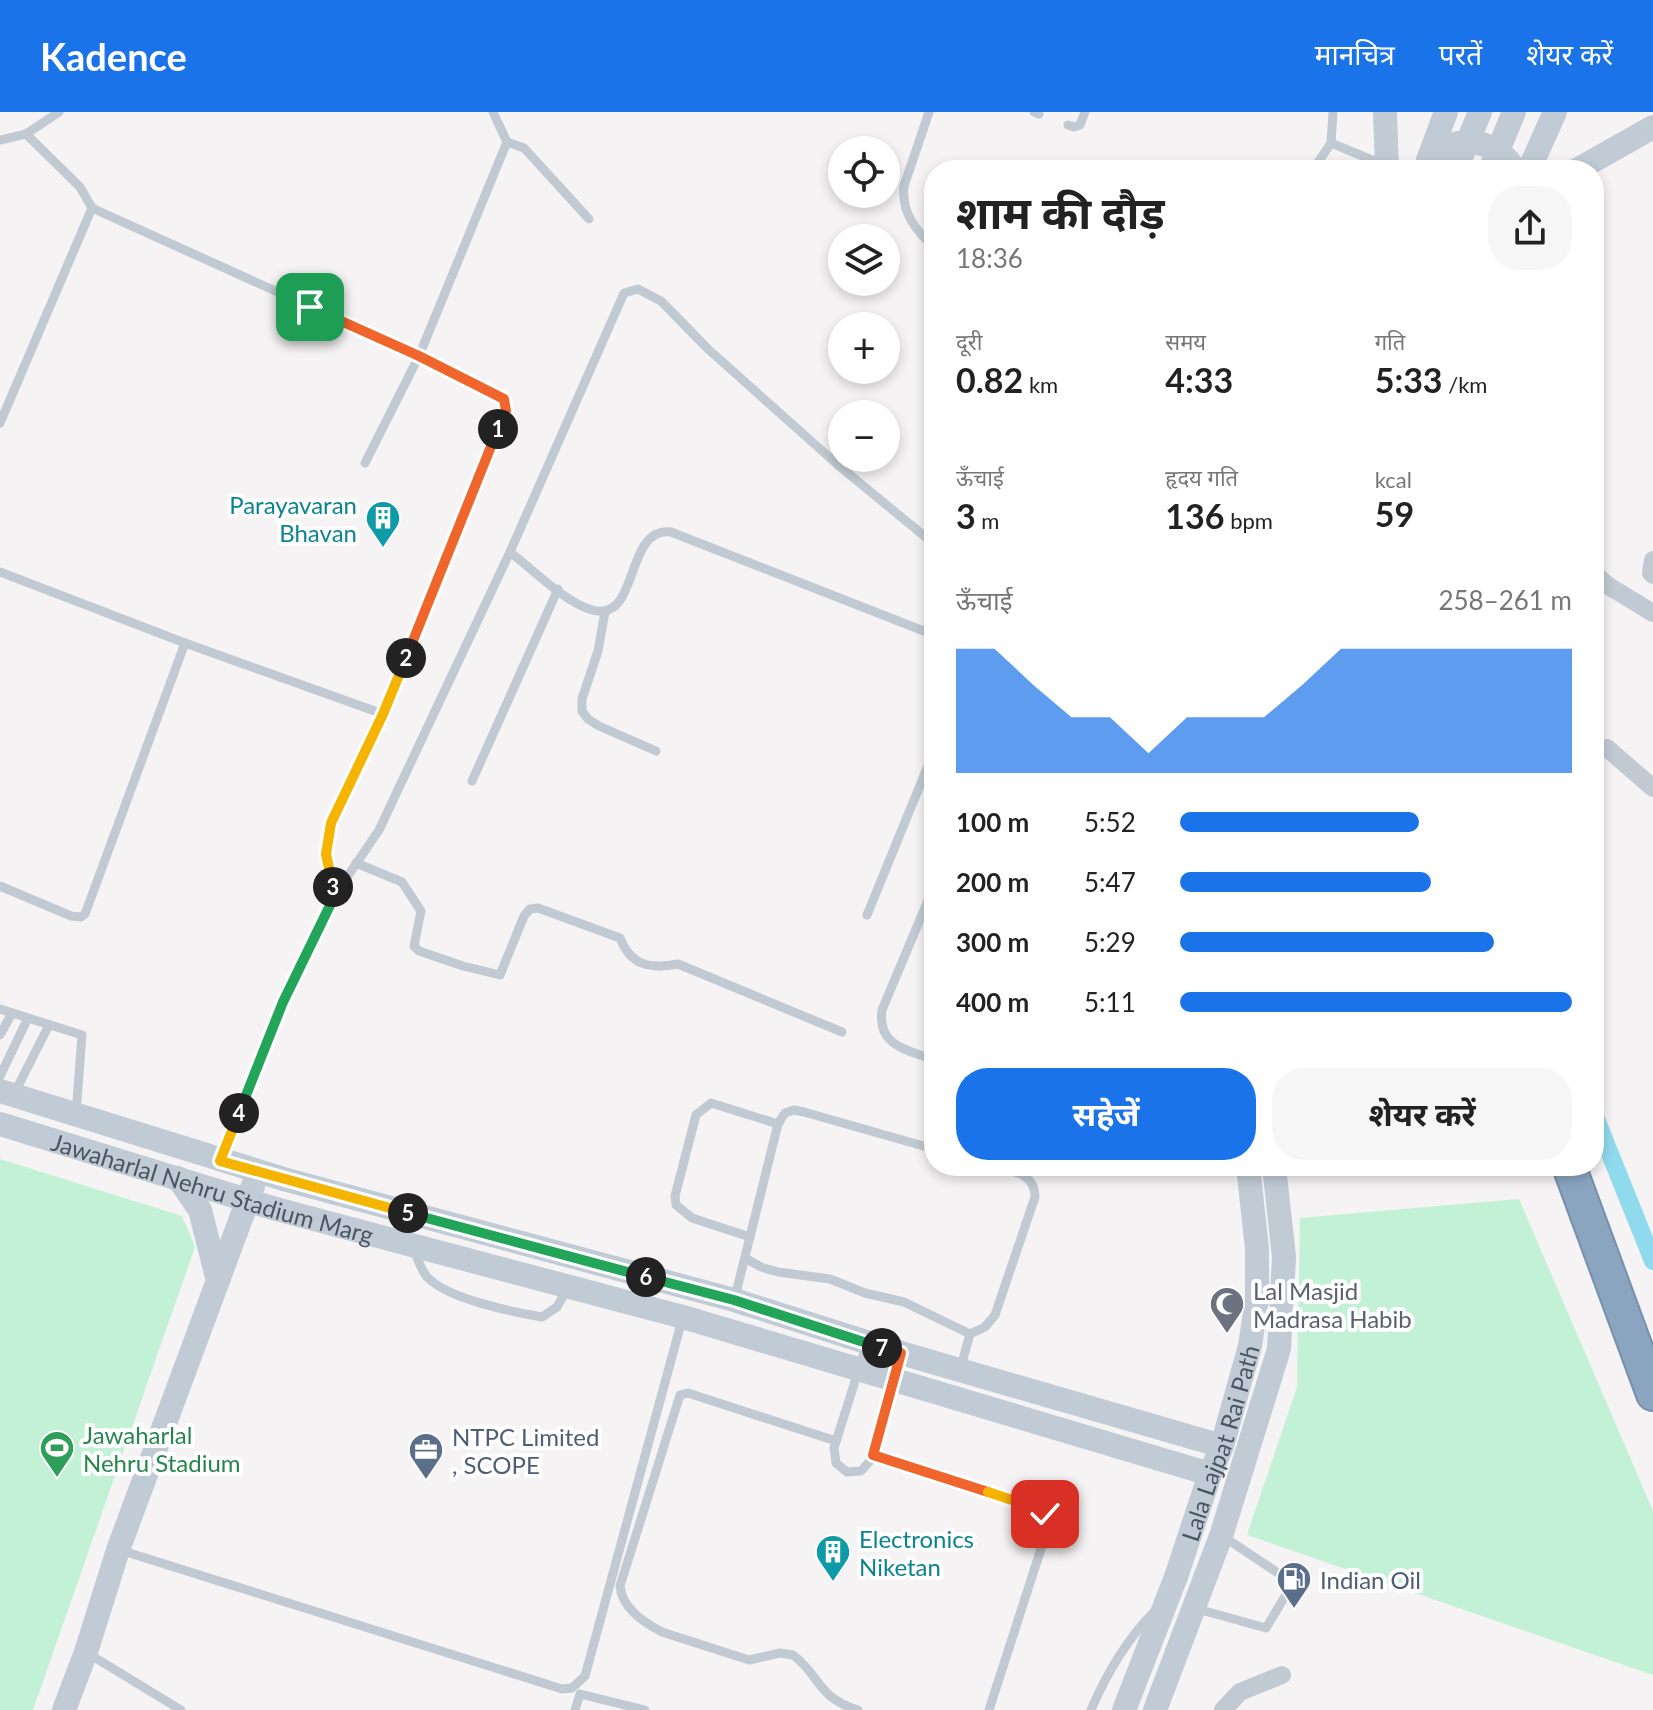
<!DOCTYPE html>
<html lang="hi">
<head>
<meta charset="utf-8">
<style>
  body { margin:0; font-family:Lato,"Noto Sans Devanagari",sans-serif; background:#f6f6f6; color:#222; height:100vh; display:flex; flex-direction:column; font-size:30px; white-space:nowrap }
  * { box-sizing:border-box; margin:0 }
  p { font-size:26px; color:#767676 }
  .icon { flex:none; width:44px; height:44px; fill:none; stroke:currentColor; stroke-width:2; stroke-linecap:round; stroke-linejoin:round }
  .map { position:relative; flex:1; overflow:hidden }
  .details { position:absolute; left:924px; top:48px; width:680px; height:1016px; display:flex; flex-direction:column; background:#fff; border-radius:32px; box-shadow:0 4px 12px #0003 }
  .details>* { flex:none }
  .controls { position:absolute; left:828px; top:24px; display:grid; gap:16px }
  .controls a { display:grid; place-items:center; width:72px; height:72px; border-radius:50%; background:#fff; box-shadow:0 4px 12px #0003; font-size:40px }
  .pin { position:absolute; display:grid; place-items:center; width:68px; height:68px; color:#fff; margin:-34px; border-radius:16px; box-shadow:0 4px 12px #0006 }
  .km { position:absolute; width:40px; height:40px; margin:-20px; border-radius:50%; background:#222; color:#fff; font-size:22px; line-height:40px; text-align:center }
  .round { display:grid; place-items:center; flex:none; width:84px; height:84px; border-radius:32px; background:#f6f6f6 }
  .head { display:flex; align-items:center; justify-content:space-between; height:136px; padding:0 32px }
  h1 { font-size:44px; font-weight:700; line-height:60px }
  .metrics { display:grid; grid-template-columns:repeat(3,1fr); gap:12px; height:136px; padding:8px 32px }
  .metrics div { display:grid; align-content:center }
  .metrics b { font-size:34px; font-weight:700 }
  .metrics small { font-size:22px; font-weight:400 }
  .metrics p { font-size:22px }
  .chart { height:224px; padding:16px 32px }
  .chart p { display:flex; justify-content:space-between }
  .chart svg { width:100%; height:144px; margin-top:8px; fill:#1a73e8; opacity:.7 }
  .button { display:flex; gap:16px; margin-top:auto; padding:16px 32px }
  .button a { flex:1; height:92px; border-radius:32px; background:#1a73e8; color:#fff; font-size:32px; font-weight:700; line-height:92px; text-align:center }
  .button a+a { background:#f6f6f6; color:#222 }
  ul { padding:0 32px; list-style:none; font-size:26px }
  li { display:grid; grid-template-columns:128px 96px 1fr; align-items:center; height:60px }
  li i { height:20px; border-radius:10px; background:#1a73e8 }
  header { display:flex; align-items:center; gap:48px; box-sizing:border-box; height:112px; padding:0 40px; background:#1a73e8; color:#fff }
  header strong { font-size:38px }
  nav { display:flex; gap:44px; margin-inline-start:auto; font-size:28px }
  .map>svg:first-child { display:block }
  .green { fill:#c3f1d5 }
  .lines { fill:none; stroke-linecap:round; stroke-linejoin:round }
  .canal { stroke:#90daee; stroke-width:18 }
  .highway-casing { stroke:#7690ad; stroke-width:36 }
  .lane { stroke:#c1cad2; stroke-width:9 }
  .street { stroke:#c1cad2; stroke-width:18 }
  .secondary { stroke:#c1cbd6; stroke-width:24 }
  .highway { stroke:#8ba5c1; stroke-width:32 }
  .secondary-bridge { stroke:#c1cbd6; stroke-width:24 }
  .split-1-casing { stroke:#fff; stroke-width:16 }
  .split-2-casing { stroke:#fff; stroke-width:16 }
  .split-3-casing { stroke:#fff; stroke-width:16 }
  .split-4-casing { stroke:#fff; stroke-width:16 }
  .split-5-casing { stroke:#fff; stroke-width:16 }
  .split-6-casing { stroke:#fff; stroke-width:16 }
  .split-7-casing { stroke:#fff; stroke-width:16 }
  .split-8-casing { stroke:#fff; stroke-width:16 }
  .split-9-casing { stroke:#fff; stroke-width:16 }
  .split-1 { stroke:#f0652b; stroke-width:10 }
  .split-2 { stroke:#f0652b; stroke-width:10 }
  .split-3 { stroke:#f5b400; stroke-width:10 }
  .split-4 { stroke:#22a559; stroke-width:10 }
  .split-5 { stroke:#f5b400; stroke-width:10 }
  .split-6 { stroke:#22a559; stroke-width:10 }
  .split-7 { stroke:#22a559; stroke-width:10 }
  .split-8 { stroke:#f0652b; stroke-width:10 }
  .split-9 { stroke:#f5b400; stroke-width:10 }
  .labels { text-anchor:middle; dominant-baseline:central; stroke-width:8; stroke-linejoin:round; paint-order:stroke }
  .culture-label { font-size:24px; fill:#0d838f; stroke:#fff; text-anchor:end }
  .street-label { font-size:24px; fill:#4a5661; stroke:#fff }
  .worship-label { font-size:24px; fill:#5b616d; stroke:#fff; text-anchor:start }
  .leisure-label { font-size:24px; fill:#27864d; stroke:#fff; text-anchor:start }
  .service-label { font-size:24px; fill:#4e5e75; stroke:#fff; text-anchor:start }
</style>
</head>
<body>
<header>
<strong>Kadence</strong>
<nav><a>मानचित्र</a><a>परतें</a><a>शेयर करें</a></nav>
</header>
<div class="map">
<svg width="1653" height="1598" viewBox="0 0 1653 1598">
  <rect width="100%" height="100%" fill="#f5f3f3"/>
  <!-- green -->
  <g class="green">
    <path d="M0 1047 182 1104 195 1135 33 1598H0Z"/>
    <path d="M1519 1087 1653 1399V1563L1247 1423 1297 1275 1300 1106Z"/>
  </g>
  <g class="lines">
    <!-- canal -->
    <path class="canal" d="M1594 1002 1653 1149"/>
    <defs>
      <path id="highway" d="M1569 1054 1653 1282"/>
    </defs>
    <!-- highway casing -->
    <use href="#highway" class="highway-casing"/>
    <!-- lane -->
    <g class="lane">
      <path d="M929 0 904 74C901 101 916 118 934 136"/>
      <path d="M1034 0 1039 2"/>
      <path d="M1068 13 1074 15 1080 13 1085 0"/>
      <path d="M0 28 26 22 59 0"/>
      <path d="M507 30 524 36 589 107"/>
      <path d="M1331 31 1384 53"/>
      <path d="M1313 58 1331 31 1333 0"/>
      <path d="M92 96 419 244 504 287 506 299 383 602 331 711 326 742 335 783"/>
      <path d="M0 311 92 96 80 75 26 22"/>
      <path d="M365 351 419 244 507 30 493 0"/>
      <path d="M510 440C532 457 566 491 592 498 641 511 623 415 671 420L934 523"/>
      <path d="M0 460 185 531 383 602"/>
      <path d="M605 500 598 539 582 587V599L588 607 599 614 656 639"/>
      <path d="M472 669 558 477"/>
      <path d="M356 751 402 770 421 799 414 834 419 839 463 854 500 863 524 804 530 797 538 796 620 826C631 854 650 857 678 852L842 920"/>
      <path d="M0 774 71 804 81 805 85 802 185 531"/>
      <path d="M934 774 882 898C877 934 906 937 934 948"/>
      <path d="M867 803 934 639"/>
      <path d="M0 897 82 923 76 1002"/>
      <path d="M0 923 12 901"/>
      <path d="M0 964 28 906"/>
      <path d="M15 980 49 913"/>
      <path d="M221 1045 283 890 335 783 379 718 510 440 624 181 638 177 661 189 708 237 838 353 934 432"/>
      <path d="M750 1125 692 1106 676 1093 675 1084 696 1003 711 991 778 1012"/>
      <path d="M413 1136C417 1145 421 1158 427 1165 448 1187 513 1200 542 1205L557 1195 567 1177"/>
      <path d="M745 1146 761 1155 778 1160 830 1167 865 1181 904 1190 970 1222"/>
      <path d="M735 1185 778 1012 785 1001 794 998 804 1000 934 1037"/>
      <path d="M867 1231 834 1336 836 1351 847 1360 861 1359 871 1348 901 1241"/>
      <path d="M960 1258 970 1222 985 1215 995 1203 1035 1085C1035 1061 1012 1059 993 1054"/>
      <path d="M836 1329 688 1281 680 1283 620 1474C622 1496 643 1510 662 1520L749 1548 780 1541 793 1543C821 1564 816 1585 858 1598"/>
      <path d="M873 1343 1036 1396 1045 1402 1049 1412 989 1598"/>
      <path d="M120 1438 562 1577 572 1576 585 1564 682 1208"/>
      <path d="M1194 1496 1266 1516 1293 1471 1224 1425"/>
      <path d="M89 1542 181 1598"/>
      <path d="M575 1598 580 1582 645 1598"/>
      <path d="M1091 1598C1106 1563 1127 1527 1154 1500"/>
    </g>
    <!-- street -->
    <g class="street">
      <path d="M1653 448 1651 461 1653 463"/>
      <path d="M1594 461 1607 473 1653 501"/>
      <path d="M1607 636 1653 676"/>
      <path d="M1223 1598 1240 1580 1282 1563"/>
    </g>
    <!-- secondary -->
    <g class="secondary">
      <path d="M1385 0 1387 58"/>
      <path d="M1430 45C1459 22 1495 26 1515 58"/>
      <path d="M1428 48 1446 0"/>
      <path d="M1529 58 1555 0"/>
      <path d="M1577 58 1653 15"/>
      <path d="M0 979 287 1068 734 1188 901 1241 1222 1334"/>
      <path id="s1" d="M0 1012 276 1097 683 1205 1210 1362"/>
      <path d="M178 1066 200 1098 218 1169"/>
      <path d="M64 1598 86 1540 118 1438 253 1074"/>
      <path id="s2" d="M1124 1598 1176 1465 1210 1362 1222 1334 1250 1234 1257 1187V1137L1248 1054"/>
      <path d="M1155 1598 1221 1424 1279 1237 1284 1145 1274 1054"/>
    </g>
    <!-- highway -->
    <use href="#highway" class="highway"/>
    <!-- secondary-bridge -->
    <g class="secondary-bridge">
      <path d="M1456 58 1480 0"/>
      <path d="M1490 58 1514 0"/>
    </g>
  </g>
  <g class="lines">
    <defs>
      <path id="split-1" d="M310 195 419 244 504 287 506 299 498 317"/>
      <path id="split-2" d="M406 546 498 317"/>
      <path id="split-3" d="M333 775 326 742 331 711 383 602 406 546"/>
      <path id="split-4" d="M239 1001 283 890 335 783 333 775"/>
      <path id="split-5" d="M239 1001 220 1049 408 1101"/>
      <path id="split-6" d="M408 1101 646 1165"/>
      <path id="split-7" d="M646 1165 734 1188 882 1236"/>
      <path id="split-8" d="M882 1236 901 1241 873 1343 988 1380"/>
      <path id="split-9" d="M988 1380 1036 1396 1045 1402"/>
    </defs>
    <!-- split-1 casing -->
    <use href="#split-1" class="split-1-casing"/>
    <!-- split-2 casing -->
    <use href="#split-2" class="split-2-casing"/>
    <!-- split-3 casing -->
    <use href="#split-3" class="split-3-casing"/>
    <!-- split-4 casing -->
    <use href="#split-4" class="split-4-casing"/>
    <!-- split-5 casing -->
    <use href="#split-5" class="split-5-casing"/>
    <!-- split-6 casing -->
    <use href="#split-6" class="split-6-casing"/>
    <!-- split-7 casing -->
    <use href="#split-7" class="split-7-casing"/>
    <!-- split-8 casing -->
    <use href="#split-8" class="split-8-casing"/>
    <!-- split-9 casing -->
    <use href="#split-9" class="split-9-casing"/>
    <!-- split-1 -->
    <use href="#split-1" class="split-1"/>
    <!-- split-2 -->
    <use href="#split-2" class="split-2"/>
    <!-- split-3 -->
    <use href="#split-3" class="split-3"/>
    <!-- split-4 -->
    <use href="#split-4" class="split-4"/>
    <!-- split-5 -->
    <use href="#split-5" class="split-5"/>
    <!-- split-6 -->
    <use href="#split-6" class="split-6"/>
    <!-- split-7 -->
    <use href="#split-7" class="split-7"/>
    <!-- split-8 -->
    <use href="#split-8" class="split-8"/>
    <!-- split-9 -->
    <use href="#split-9" class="split-9"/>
  </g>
  <!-- icons -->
  <defs>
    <symbol id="building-pin" viewBox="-11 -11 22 30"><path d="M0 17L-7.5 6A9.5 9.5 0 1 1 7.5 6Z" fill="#0f9aa8" stroke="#fff"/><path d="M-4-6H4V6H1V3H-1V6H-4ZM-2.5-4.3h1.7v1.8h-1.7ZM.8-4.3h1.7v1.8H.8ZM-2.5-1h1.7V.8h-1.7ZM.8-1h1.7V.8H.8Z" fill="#fff"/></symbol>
    <symbol id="mosque-pin" viewBox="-11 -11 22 30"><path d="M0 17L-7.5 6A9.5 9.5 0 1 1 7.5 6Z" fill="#6b7280" stroke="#fff"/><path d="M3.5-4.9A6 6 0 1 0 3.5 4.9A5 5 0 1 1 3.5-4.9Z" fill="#fff"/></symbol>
    <symbol id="stadium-pin" viewBox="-11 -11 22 30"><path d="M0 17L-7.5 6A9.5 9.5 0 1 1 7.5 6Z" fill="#2e9e5b" stroke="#fff"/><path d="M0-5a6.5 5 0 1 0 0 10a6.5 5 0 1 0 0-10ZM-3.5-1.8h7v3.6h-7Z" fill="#fff"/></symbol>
    <symbol id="office-pin" viewBox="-11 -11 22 30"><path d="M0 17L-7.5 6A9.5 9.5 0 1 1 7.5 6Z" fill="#5c6f8a" stroke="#fff"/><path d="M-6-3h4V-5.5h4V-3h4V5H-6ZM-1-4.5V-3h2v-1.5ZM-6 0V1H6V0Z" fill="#fff"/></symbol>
    <symbol id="fuel-pin" viewBox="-11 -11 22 30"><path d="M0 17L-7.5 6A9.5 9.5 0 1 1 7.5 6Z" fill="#5c6f8a" stroke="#fff"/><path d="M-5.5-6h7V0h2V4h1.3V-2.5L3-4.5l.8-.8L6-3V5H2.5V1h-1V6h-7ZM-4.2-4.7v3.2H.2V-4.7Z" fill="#fff"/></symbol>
  </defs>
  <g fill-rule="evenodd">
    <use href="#building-pin" x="363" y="386" width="40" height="54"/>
    <use href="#mosque-pin" x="1207" y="1172" width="40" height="54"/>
    <use href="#stadium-pin" x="37" y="1316" width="40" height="54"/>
    <use href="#office-pin" x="406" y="1318" width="40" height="54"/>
    <use href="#building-pin" x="813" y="1420" width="40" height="54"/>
    <use href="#fuel-pin" x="1274" y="1447" width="40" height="54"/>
  </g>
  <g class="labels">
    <!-- culture labels -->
    <g class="culture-label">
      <text x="357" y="392">Parayavaran<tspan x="357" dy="28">Bhavan</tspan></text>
      <text x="859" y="1426" text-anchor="start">Electronics<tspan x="859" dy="28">Niketan</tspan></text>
    </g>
    <!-- street labels -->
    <g class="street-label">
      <text stroke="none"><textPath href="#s1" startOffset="222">Jawaharlal Nehru Stadium Marg</textPath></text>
      <text stroke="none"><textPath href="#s2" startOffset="284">Lala Lajpat Rai Path</textPath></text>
    </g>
    <!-- worship labels -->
    <g class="worship-label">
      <text x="1253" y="1178">Lal Masjid<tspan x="1253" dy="28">Madrasa Habib</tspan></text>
    </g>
    <!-- leisure labels -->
    <g class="leisure-label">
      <text x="83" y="1322">Jawaharlal<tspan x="83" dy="28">Nehru Stadium</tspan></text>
    </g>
    <!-- service labels -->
    <g class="service-label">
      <text x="452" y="1324">NTPC Limited<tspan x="452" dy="28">, SCOPE</tspan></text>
      <text x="1320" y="1467">Indian Oil</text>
    </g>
  </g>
</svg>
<div class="controls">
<a><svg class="icon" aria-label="locate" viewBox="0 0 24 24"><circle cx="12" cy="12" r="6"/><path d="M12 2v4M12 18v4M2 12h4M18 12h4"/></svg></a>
<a><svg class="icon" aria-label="layers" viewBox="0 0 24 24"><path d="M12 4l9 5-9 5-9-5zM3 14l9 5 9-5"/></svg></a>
<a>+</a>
<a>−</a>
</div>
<div class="pin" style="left:310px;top:195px;background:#1e9e55"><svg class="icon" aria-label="arrive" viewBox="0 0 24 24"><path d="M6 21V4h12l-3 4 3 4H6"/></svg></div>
<div class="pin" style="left:1045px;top:1402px;background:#d93025"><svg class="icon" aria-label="check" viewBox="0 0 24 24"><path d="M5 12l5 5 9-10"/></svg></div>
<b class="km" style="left:498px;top:317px">1</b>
<b class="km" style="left:406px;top:546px">2</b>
<b class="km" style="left:333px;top:775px">3</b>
<b class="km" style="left:239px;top:1001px">4</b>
<b class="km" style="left:408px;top:1101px">5</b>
<b class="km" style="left:646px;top:1165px">6</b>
<b class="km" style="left:882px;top:1236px">7</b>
<section class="details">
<div class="head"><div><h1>शाम की दौड़</h1><p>18:36</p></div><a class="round"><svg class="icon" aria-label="share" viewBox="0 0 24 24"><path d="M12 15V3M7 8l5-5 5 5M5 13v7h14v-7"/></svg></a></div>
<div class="metrics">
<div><p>दूरी</p><b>0.82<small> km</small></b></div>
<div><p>समय</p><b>4:33</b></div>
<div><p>गति</p><b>5:33<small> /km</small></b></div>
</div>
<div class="metrics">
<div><p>ऊँचाई</p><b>3<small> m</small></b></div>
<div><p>हृदय गति</p><b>136<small> bpm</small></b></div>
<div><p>kcal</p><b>59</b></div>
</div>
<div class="chart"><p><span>ऊँचाई</span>258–261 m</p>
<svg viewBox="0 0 160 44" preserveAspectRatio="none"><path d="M0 44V6L10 6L20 17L30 27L40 27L50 38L60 27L70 27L80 27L90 17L100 6L110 6L120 6L130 6L140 6L150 6L160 6V44z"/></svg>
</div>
<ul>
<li><b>100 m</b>5:52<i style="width:61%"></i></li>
<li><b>200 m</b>5:47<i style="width:64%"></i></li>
<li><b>300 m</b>5:29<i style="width:80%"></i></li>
<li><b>400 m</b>5:11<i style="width:100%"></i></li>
</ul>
<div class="button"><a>सहेजें</a><a>शेयर करें</a></div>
</section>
</div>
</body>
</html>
